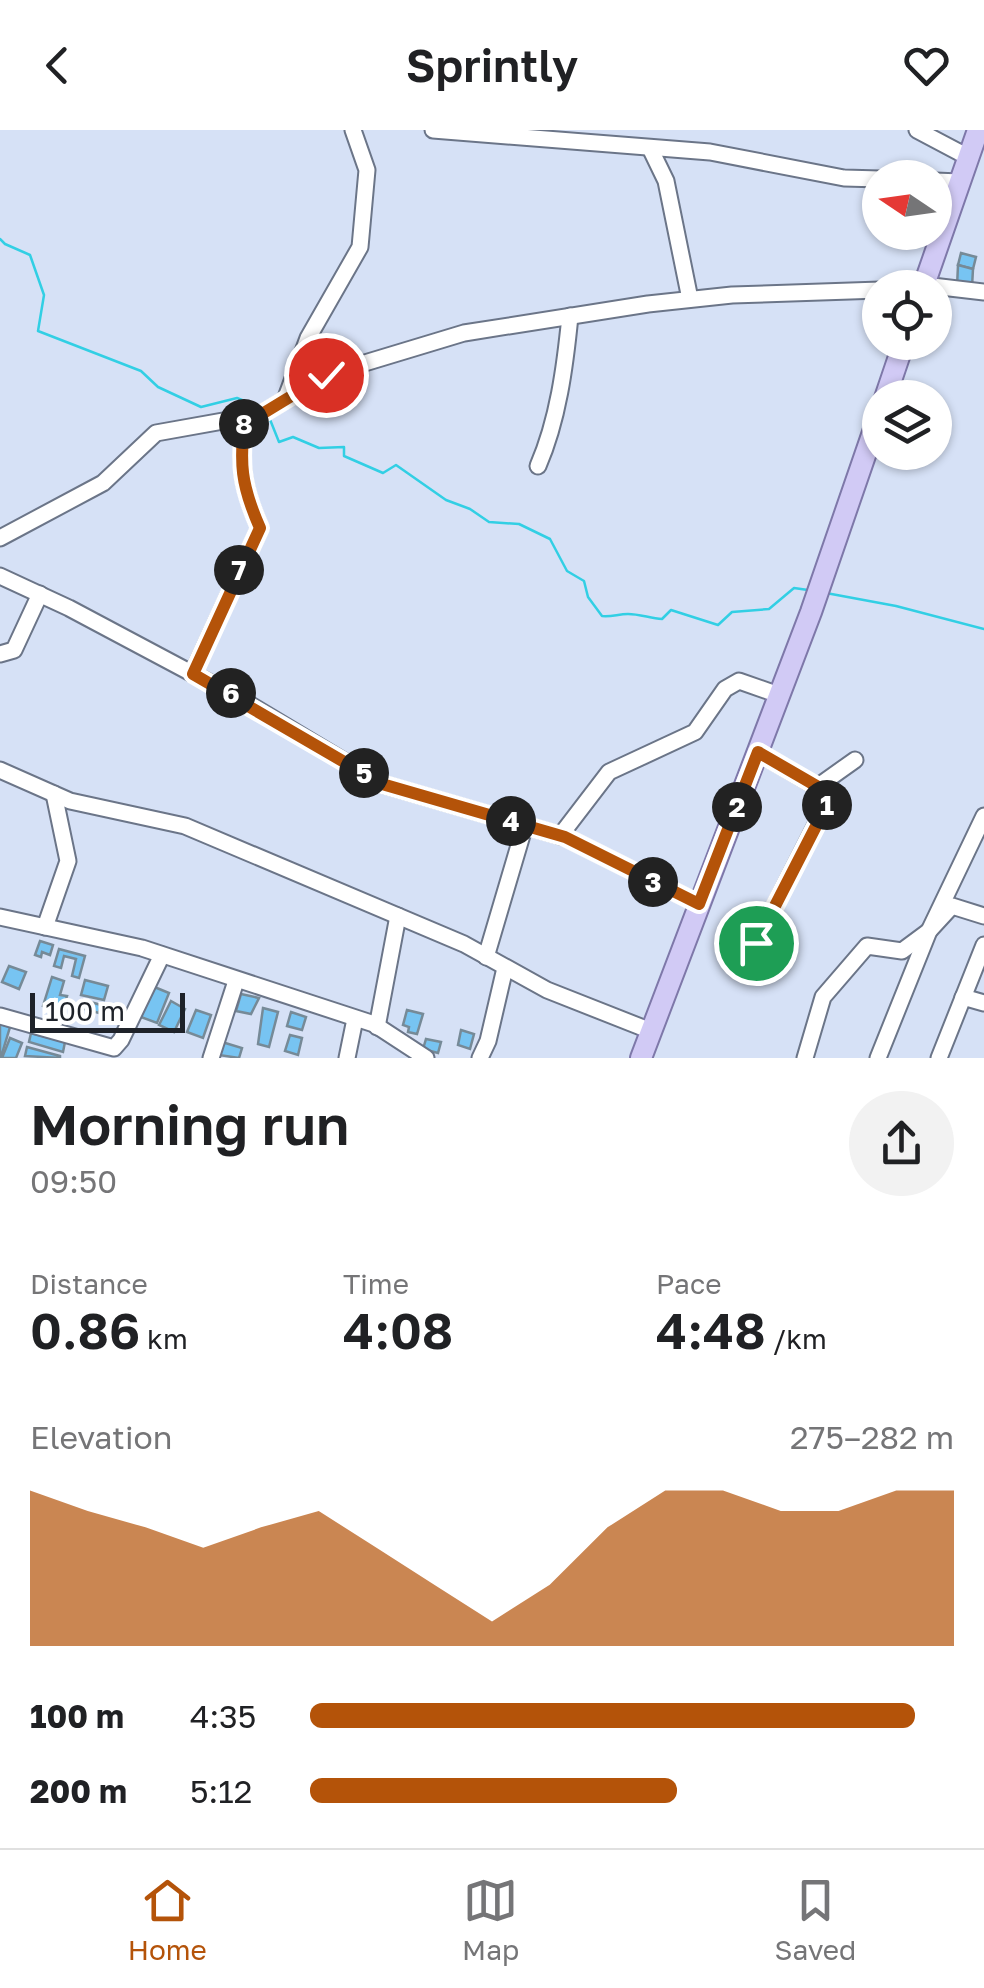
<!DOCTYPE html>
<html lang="en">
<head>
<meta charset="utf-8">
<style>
  body { margin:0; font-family:"Golos Text",sans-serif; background:#f2f2f2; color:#202124; height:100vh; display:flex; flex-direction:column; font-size:38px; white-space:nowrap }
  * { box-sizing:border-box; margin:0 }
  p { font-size:32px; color:#757577 }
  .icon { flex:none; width:55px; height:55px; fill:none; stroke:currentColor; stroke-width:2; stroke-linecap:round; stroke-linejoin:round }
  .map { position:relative; height:928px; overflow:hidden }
  .details { display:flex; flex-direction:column; background:#fff; flex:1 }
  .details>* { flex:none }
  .needle { width:65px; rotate:283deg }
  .fabs { position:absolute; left:862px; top:30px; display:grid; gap:20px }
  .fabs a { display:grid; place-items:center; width:90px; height:90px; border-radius:50%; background:#fff; box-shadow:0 2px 8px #0004; font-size:50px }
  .scale { position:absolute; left:30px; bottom:25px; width:155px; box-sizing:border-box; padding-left:10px; border:5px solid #1e2229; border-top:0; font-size:28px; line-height:35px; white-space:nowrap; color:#1e2229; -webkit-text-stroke:8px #fff; paint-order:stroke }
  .pin { position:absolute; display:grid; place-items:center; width:85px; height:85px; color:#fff; margin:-42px; border:5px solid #fff; border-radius:50%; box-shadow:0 2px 10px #0007 }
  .km { position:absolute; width:50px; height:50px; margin:-25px; border-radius:50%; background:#222; color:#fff; font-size:28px; line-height:50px; text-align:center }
  .round { display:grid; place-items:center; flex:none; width:105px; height:105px; border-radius:52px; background:#f2f2f2 }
  .summary { display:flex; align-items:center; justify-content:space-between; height:170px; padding:0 30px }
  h1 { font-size:55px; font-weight:600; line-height:75px }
  .stats { display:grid; grid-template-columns:repeat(3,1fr); gap:15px; height:170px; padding:10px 30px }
  .stats div { display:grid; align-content:center }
  .stats b { font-size:50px; font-weight:600 }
  .stats small { font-size:28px; font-weight:400 }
  .stats p { font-size:28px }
  .chart { height:280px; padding:20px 30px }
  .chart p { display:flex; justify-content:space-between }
  .chart svg { width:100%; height:180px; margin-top:10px; fill:#b45309; opacity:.7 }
  ul { padding:0 30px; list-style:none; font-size:32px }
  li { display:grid; grid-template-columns:160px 120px 1fr; align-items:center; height:75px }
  li i { height:25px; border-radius:12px; background:#b45309 }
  header { display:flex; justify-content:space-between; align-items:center; height:130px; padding:0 30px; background:#fff; font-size:45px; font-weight:600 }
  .tabs { display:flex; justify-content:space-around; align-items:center; height:140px; border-top:2px solid #e0e0e0; background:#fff; font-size:28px; color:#757577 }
  .tabs a { display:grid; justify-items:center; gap:5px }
  .tabs .selected { color:#b45309 }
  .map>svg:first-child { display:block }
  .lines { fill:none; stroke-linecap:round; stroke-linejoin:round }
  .stream { stroke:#32cfe4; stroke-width:2.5 }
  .building { fill:#77c4f2; stroke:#768a97; stroke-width:2.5 }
  .minor-casing { stroke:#6b7588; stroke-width:19 }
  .major-casing { stroke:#7e78a9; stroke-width:24 }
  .minor { stroke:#fff; stroke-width:15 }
  .major { stroke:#d1caf5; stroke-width:20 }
  .route-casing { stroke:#fff; stroke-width:20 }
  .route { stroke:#b45309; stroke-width:12 }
</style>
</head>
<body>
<header><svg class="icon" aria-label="back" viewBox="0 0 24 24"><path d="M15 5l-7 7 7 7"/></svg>Sprintly<svg class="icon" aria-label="heart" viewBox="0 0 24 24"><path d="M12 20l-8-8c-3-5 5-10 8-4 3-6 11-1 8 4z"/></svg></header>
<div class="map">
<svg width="984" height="928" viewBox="0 0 984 928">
  <rect width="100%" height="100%" fill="#d6e1f6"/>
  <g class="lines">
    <!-- stream -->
    <g class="stream">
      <path d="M0 109 5 114 30 125 44 165 38 201 141 241 158 257 201 277 237 268 257 276"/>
      <path d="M269 287 279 312 293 307 319 318 344 317V326L383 343 396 335 446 370 470 379 489 392 519 394 550 409 567 441 584 451 588 467 602 486C612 487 618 484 628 484 639 484 650 488 662 489L671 480 718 495 732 482 769 479 794 458 808 460"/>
      <path d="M826 463 896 476 984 499"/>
    </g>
  </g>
  <!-- building -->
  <g class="building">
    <path d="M961 123 976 127 973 139 958 135Z"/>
    <path d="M958 135 973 139 972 157H957Z"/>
    <path d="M40 811 53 815 50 825 42 822 41 827 35 825Z"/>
    <path d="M59 819 85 826 79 848 72 846 76 829 64 826 61 838 54 836Z"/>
    <path d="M9 836 26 842 19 859 2 852Z"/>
    <path d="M52 847 64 851 60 865 67 866 60 888 49 884 51 879 43 876Z"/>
    <path d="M85 850 108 856 104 870 81 865Z"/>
    <path d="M152 856 169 863 157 893 141 887Z"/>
    <path d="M241 864 259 868 251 884 236 881Z"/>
    <path d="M83 870 101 875 99 883 81 878Z"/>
    <path d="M171 871 185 879 174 902 159 895Z"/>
    <path d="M263 878 278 882 269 917 258 914Z"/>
    <path d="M196 880 211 885 203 908 187 902Z"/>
    <path d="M407 880 423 884 417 904 408 902 409 897 403 895Z"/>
    <path d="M291 882 306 887 302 900 287 896Z"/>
    <path d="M0 894 10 897 1 927H0Z"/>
    <path d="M461 900 474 904 470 919 458 915Z"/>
    <path d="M31 903 65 912 63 922 29 912Z"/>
    <path d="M290 905 302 908 298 925 285 921Z"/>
    <path d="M10 908 22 913 16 928H2Z"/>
    <path d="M426 909 441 912 438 923 423 919Z"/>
    <path d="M222 912 242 918 239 928 219 925Z"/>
    <path d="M27 917 60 926V928L25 926Z"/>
  </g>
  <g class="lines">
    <defs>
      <g id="minor">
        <path d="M433 0 710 22 844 48 880 49"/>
        <path d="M917 0 968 27"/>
        <path d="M650 18 666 51 690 169"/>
        <path d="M935 51 960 52"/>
        <path d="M900 158 924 155 984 162"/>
        <path d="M285 270 308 208 360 117 367 40 353 0"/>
        <path d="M538 336C558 290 565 237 570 186"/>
        <path d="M0 408 103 353 156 303 262 284 325 245 464 203 648 174 732 165 880 160"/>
        <path d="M0 446 69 478 242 570 382 654 565 707 699 774"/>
        <path d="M0 524 14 520 40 464"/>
        <path d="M193 543 260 398C241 355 239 333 245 287"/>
        <path d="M0 640 70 671 185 696 464 814 547 860 651 901"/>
        <path d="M817 657 855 630"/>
        <path d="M560 706 609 642 695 602 725 559 739 551 779 565"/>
        <path d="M0 787 142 818 374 894 426 928"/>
        <path d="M45 797 68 731 54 664"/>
        <path d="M756 813 831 665 758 622"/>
        <path d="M486 827 525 695"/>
        <path d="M963 867 984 873"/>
        <path d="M0 886 114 918 121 910 162 825"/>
        <path d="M377 897 398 786"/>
        <path d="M211 928 236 851"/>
        <path d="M347 928 355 889"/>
        <path d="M480 928 488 911 505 838"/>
        <path d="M805 928 823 867 867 816 902 821 929 801 952 776 984 786"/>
        <path d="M878 928 929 801 984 686"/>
        <path d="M939 928 984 815"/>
      </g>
      <g id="major">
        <path d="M923 158 978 0"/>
        <path d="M885 268 904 212"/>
        <path d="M641 928 811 482 880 282"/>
      </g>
    </defs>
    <!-- minor casing -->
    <use href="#minor" class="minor-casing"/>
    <!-- major casing -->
    <use href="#major" class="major-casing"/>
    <!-- minor -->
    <use href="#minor" class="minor"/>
    <!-- major -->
    <use href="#major" class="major"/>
  </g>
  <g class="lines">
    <defs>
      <path id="route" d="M326 245 262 284 245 287C239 333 241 355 260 398L193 544 382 654 565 707 699 774 758 622 832 665 756 813"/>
    </defs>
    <!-- route casing -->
    <use href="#route" class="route-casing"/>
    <!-- route -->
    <use href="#route" class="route"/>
  </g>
</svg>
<div class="fabs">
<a><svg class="needle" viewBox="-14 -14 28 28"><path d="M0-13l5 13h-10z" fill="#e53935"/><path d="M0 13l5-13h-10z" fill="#757577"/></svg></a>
<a><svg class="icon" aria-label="locate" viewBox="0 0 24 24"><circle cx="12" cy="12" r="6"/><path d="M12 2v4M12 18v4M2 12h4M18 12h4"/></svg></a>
<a><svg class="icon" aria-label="layers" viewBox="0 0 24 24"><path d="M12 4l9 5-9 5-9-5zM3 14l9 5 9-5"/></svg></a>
</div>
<div class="scale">100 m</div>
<div class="pin" style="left:756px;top:813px;background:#1e9e55"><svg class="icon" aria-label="arrive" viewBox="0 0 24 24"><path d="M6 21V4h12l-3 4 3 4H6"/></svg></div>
<div class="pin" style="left:326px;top:245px;background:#d93025"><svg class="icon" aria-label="check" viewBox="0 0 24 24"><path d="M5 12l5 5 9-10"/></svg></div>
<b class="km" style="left:827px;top:675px">1</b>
<b class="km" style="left:737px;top:677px">2</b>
<b class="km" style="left:653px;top:752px">3</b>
<b class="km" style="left:511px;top:691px">4</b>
<b class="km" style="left:364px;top:643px">5</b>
<b class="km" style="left:231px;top:563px">6</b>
<b class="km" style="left:239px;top:440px">7</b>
<b class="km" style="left:244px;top:294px">8</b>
</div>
<section class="details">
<div class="summary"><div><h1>Morning run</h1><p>09:50</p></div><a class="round"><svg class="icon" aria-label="share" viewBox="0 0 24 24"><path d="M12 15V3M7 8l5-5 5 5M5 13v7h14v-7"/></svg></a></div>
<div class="stats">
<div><p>Distance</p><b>0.86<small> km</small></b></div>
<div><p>Time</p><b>4:08</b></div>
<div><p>Pace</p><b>4:48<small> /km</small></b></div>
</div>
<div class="chart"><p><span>Elevation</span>275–282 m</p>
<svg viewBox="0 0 160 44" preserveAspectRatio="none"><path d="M0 44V6L10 11L20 15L30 20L40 15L50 11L60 20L70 29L80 38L90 29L100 15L110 6L120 6L130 11L140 11L150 6L160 6V44z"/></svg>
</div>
<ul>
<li><b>100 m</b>4:35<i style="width:94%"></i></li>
<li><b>200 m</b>5:12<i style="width:57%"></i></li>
</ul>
</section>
<nav class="tabs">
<a class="selected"><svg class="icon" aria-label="home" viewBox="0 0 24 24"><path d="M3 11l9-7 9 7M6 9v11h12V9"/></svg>Home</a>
<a><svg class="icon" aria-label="map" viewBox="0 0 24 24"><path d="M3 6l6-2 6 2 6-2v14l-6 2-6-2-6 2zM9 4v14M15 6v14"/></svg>Map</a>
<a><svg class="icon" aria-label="saved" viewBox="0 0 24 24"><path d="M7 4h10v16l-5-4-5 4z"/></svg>Saved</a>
</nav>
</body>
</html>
